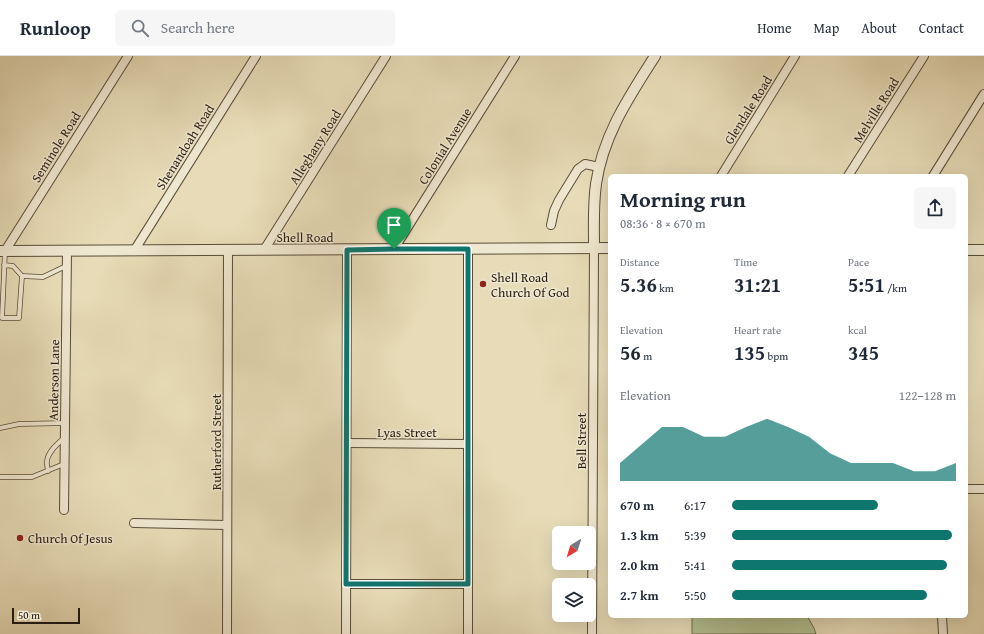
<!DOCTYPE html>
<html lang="en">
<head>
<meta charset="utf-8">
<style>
  body { margin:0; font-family:"Gentium Book Plus",serif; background:#f6f6f7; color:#1f2937; height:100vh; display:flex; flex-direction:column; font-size:15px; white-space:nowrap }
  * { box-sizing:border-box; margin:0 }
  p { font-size:13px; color:#747a83 }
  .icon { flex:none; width:22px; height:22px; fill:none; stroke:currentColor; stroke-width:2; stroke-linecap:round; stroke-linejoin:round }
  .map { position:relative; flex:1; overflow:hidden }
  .drawer { position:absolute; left:608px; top:118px; width:360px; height:444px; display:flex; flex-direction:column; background:#fff; border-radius:6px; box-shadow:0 4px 16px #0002 }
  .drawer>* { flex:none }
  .needle { width:26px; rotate:218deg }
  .tools { position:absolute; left:552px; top:470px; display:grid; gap:8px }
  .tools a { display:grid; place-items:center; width:44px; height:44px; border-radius:6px; background:#fff; box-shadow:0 4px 16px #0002; font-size:20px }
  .scale { position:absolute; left:12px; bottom:10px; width:68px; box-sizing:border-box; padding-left:4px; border:2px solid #2a1d11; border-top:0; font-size:11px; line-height:14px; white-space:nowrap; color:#2a1d11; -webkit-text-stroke:3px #efe8d0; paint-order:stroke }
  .pin { position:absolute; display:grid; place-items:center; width:34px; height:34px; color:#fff; margin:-41px -17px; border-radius:50% 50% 50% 0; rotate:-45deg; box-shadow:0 0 4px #0007 }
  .pin .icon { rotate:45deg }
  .round { display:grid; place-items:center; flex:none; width:42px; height:42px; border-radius:6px; background:#f6f6f7 }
  .headline { display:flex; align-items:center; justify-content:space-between; height:68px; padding:0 12px }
  h1 { font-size:22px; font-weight:700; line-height:30px }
  .metrics { display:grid; grid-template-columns:repeat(3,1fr); gap:6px; height:68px; padding:4px 12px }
  .metrics div { display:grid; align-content:center }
  .metrics b { font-size:20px; font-weight:700 }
  .metrics small { font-size:11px; font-weight:400 }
  .metrics p { font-size:11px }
  .chart { height:112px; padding:8px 12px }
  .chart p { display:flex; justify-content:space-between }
  .chart svg { width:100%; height:72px; margin-top:4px; fill:#0f766e; opacity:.7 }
  ul { padding:0 12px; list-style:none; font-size:13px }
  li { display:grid; grid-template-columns:64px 48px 1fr; align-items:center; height:30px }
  li i { height:10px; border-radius:5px; background:#0f766e }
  header { display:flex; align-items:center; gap:24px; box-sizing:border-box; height:56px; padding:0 20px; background:#fff; border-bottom:1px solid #e0e1e3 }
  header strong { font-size:19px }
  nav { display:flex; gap:22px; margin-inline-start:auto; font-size:14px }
  .search { width:280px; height:36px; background:#f6f6f7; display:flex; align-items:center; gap:10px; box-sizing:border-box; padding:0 14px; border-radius:6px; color:#747a83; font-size:15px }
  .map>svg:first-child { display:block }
  .green { fill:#b2c191; stroke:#6e6f51 }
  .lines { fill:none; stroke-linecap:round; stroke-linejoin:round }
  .service-casing { stroke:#594d3a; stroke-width:5.5 }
  .minor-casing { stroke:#594d3a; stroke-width:10 }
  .tertiary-casing { stroke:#594d3a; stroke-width:12 }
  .service { stroke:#efe8d0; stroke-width:4 }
  .minor { stroke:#efe8d0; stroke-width:8 }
  .tertiary { stroke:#efe8d0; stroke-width:10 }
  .route-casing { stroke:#fff; stroke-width:8 }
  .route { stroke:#0f766e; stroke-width:5 }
  .poi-dot { fill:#8f2418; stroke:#efe8d0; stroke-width:1.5 }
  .labels { text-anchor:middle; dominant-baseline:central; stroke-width:3; stroke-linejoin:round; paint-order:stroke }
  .street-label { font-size:13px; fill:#2a1d11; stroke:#efe8d0 }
  .poi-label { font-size:13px; fill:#2a1d11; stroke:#efe8d0; text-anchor:start }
</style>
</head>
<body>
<header>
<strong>Runloop</strong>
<div class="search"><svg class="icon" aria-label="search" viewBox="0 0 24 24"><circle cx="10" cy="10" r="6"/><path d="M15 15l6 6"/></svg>Search here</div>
<nav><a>Home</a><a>Map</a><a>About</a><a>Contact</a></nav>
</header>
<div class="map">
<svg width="984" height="578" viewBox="0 0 984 578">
  <rect width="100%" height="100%" fill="#e7dcb7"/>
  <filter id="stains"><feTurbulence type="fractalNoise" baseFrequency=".005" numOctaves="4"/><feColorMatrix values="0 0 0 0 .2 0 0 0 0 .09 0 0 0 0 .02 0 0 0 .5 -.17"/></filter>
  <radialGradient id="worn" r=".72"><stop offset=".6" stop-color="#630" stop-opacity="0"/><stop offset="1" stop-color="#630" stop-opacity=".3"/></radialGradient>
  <!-- green -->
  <path class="green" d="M692 560H807L814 572 816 578H692Z"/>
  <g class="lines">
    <defs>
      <g id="service">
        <path d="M4 209 13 210 22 220 19 262H2L5 195"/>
        <path d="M22 220 43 221 66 210"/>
        <path d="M0 372 19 368 65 367"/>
        <path d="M48 415C48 412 46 408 47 405 48 396 57 388 64 382"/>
        <path d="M0 421H32L64 408"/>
      </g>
      <g id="minor">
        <path d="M721 120 795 0"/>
        <path d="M848 120 924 0"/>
        <path d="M933 120 984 38"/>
        <path d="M551 169 554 155 559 144 578 113 585 108 599 111"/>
        <path d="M394 193 515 0"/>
        <path d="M468 193V578"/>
        <path d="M264 194 386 0"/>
        <path d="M5 195 128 0"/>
        <path d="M134 195 256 0"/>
        <path d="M347 387 468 388"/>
        <path d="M966 433H984"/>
        <path d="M64 454 67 195"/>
        <path d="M134 467 227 469"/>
        <path d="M346 528H468"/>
        <path d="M942 560 943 578"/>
        <path d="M227 578 228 194"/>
        <path d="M346 578 347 194"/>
        <path d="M592 578 594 192"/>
      </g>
      <g id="tertiary">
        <path d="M594 192C594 171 593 149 596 128 603 79 629 41 655 0"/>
        <path d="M966 194H984"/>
        <path d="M0 195 610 192"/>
      </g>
    </defs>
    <!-- service casing -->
    <use href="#service" class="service-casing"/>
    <!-- minor casing -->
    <use href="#minor" class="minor-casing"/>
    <!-- tertiary casing -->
    <use href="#tertiary" class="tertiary-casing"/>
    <!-- service -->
    <use href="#service" class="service"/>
    <!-- minor -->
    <use href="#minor" class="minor"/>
    <!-- tertiary -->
    <use href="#tertiary" class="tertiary"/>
  </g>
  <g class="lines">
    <defs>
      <path id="route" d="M394 193H468V528H346L347 194Z"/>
    </defs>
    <!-- route casing -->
    <use href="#route" class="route-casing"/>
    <!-- route -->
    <use href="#route" class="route"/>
  </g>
  <!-- markers -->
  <g class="poi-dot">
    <circle cx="483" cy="228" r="4"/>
    <circle cx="20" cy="482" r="4"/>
  </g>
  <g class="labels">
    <!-- street labels -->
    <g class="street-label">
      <text transform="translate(748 54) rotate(-58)">Glendale Road</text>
      <text transform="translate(876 54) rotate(-58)">Melville Road</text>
      <text transform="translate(445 90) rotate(-58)">Colonial Avenue</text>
      <text transform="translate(56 91) rotate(-58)">Seminole Road</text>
      <text transform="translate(185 91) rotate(-58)">Shenandoah Road</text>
      <text transform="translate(315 91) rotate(-58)">Alleghany Road</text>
      <text x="305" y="181">Shell Road</text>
      <text transform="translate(54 324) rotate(-89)">Anderson Lane</text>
      <text x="407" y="376">Lyas Street</text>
      <text transform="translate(581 385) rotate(-90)">Bell Street</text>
      <text transform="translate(216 386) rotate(-90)">Rutherford Street</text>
    </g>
    <!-- poi labels -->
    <g class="poi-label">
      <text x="491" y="221">Shell Road<tspan x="491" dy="15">Church Of God</tspan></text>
      <text x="28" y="482">Church Of Jesus</text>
    </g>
  </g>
  <rect width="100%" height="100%" filter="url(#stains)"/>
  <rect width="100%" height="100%" fill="url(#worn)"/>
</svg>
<div class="tools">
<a><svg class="needle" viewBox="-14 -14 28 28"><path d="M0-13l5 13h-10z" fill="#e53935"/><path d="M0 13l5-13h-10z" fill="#747a83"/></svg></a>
<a><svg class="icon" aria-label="layers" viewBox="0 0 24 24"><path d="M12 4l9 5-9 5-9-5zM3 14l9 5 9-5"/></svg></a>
</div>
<div class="scale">50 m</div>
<div class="pin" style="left:394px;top:193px;background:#1e9e55"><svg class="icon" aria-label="arrive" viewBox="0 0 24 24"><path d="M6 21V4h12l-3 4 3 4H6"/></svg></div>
<section class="drawer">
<div class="headline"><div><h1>Morning run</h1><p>08:36 · 8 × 670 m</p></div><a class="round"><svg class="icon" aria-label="share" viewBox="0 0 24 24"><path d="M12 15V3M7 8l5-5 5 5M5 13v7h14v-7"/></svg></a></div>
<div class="metrics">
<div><p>Distance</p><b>5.36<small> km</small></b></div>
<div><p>Time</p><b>31:21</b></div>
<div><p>Pace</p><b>5:51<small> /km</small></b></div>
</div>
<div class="metrics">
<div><p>Elevation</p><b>56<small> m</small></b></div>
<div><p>Heart rate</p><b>135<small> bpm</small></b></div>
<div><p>kcal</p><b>345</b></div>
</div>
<div class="chart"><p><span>Elevation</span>122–128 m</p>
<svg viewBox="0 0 160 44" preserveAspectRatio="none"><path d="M0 44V33L10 22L20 11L30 11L40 17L50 17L60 11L70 6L80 11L90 17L100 27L110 33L120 33L130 33L140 38L150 38L160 33V44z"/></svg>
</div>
<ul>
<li><b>670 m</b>6:17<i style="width:65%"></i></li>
<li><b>1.3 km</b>5:39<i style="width:98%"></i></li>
<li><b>2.0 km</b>5:41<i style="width:96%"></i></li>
<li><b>2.7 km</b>5:50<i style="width:87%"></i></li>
</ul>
</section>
</div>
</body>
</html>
